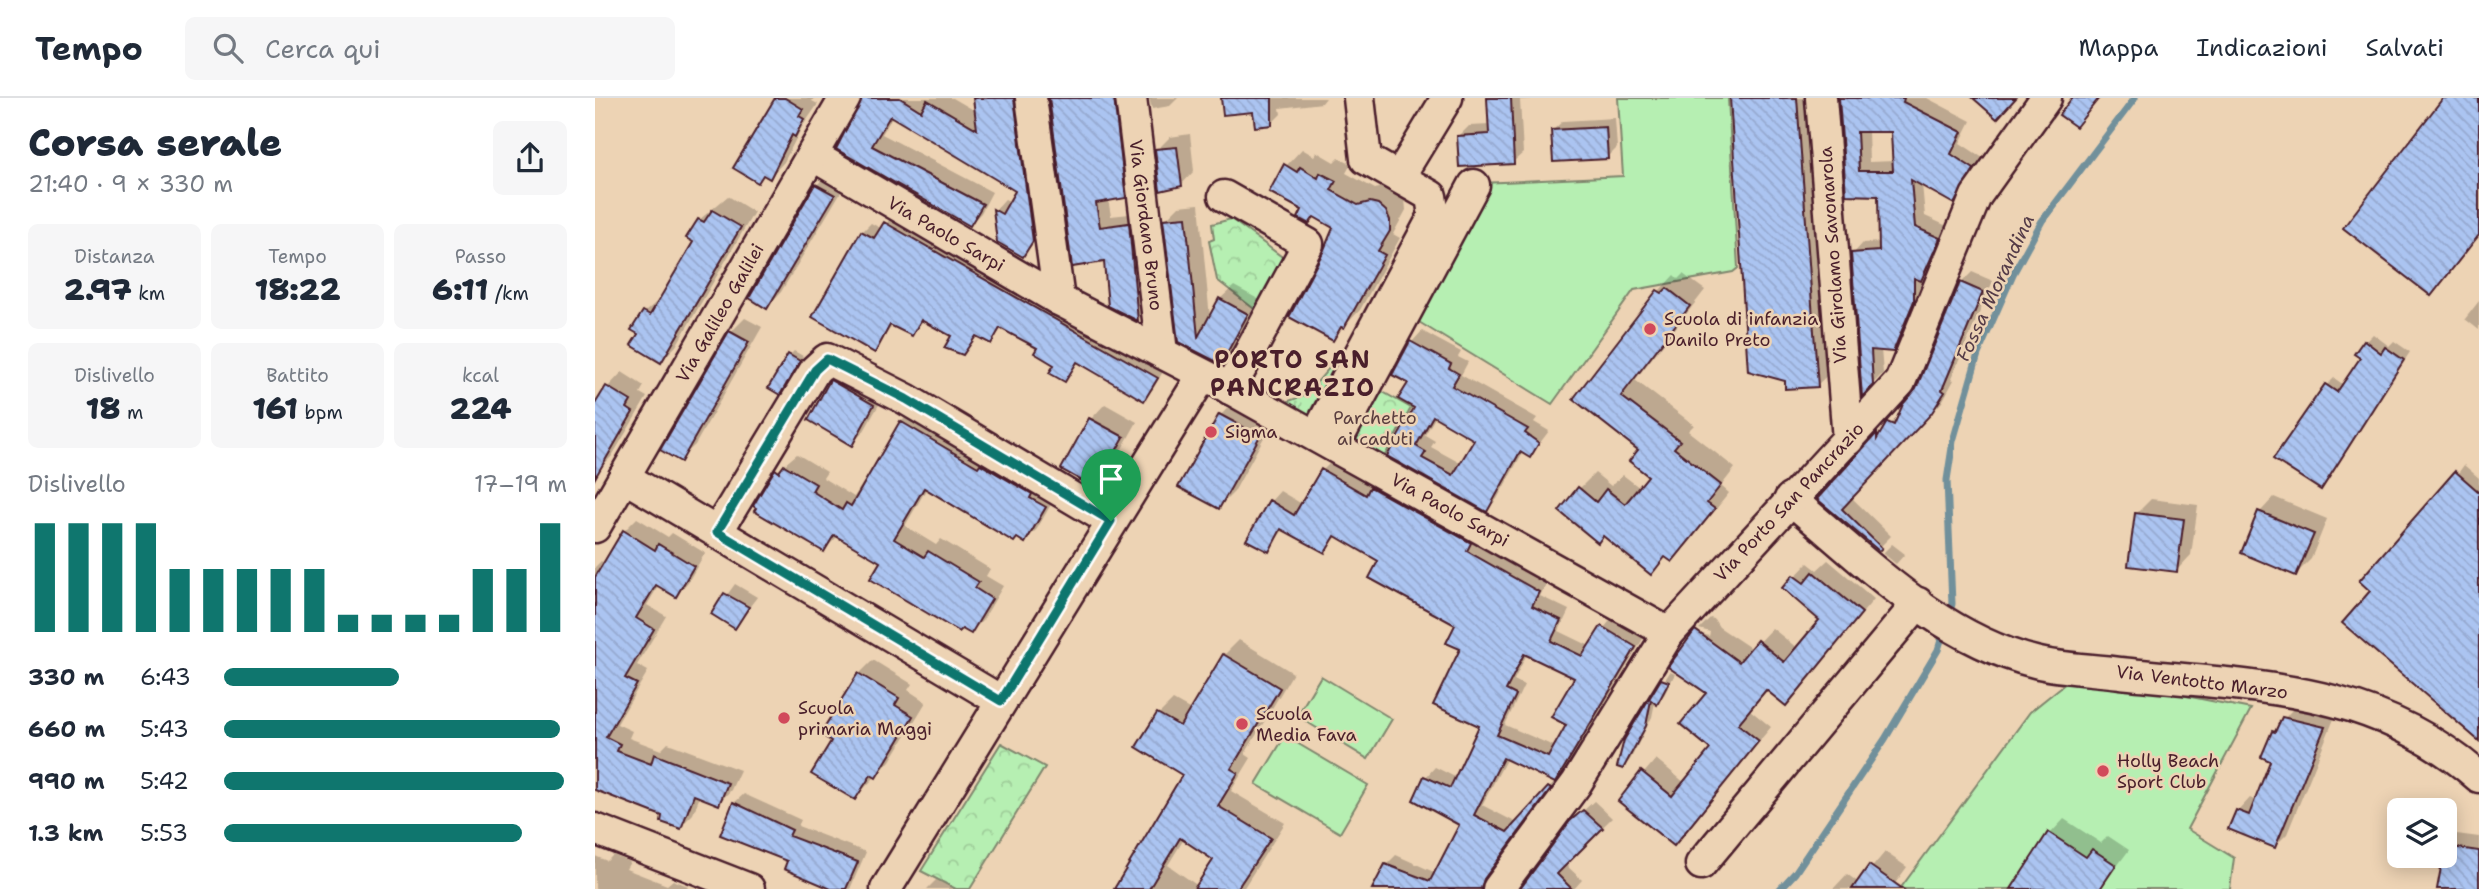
<!DOCTYPE html>
<html lang="it">
<head>
<meta charset="utf-8">
<style>
  body { margin:0; font-family:"Shantell Sans",sans-serif; background:#f6f6f7; color:#1f2937; height:100vh; display:flex; flex-direction:column; font-size:26px; white-space:nowrap }
  * { box-sizing:border-box; margin:0 }
  p { font-size:23px; color:#747a83 }
  .icon { flex:none; width:38px; height:38px; fill:none; stroke:currentColor; stroke-width:2; stroke-linecap:round; stroke-linejoin:round }
  .map { position:relative; flex:1; overflow:hidden }
  .panel { display:flex; flex-direction:column; background:#fff; width:595px }
  .panel>* { flex:none }
  .fabs { position:absolute; left:1792px; top:700px; display:grid; gap:14px }
  .fabs a { display:grid; place-items:center; width:70px; height:70px; border-radius:10px; background:#fff; box-shadow:0 4px 18px #0003; font-size:35px }
  .pin { position:absolute; display:grid; place-items:center; width:60px; height:60px; color:#fff; margin:-72px -30px; border-radius:50% 50% 50% 0; rotate:-45deg; box-shadow:0 0 7px #0007 }
  .pin .icon { rotate:45deg }
  .round { display:grid; place-items:center; flex:none; width:74px; height:74px; border-radius:10px; background:#f6f6f7 }
  .headline { display:flex; align-items:center; justify-content:space-between; height:119px; padding:0 28px }
  h1 { font-size:38px; font-weight:800; line-height:52px }
  .figures { display:grid; grid-template-columns:repeat(3,1fr); gap:10px; height:119px; padding:7px 28px }
  .figures div { display:grid; align-content:center; border-radius:10px; background:#f6f6f7; text-align:center }
  .figures b { font-size:30px; font-weight:800 }
  .figures small { font-size:19px; font-weight:400 }
  .figures p { font-size:19px }
  .chart { height:196px; padding:14px 28px }
  .chart p { display:flex; justify-content:space-between }
  .chart svg { width:100%; height:126px; margin-top:7px; stroke:#0f766e; stroke-width:6 }
  ul { padding:0 28px; list-style:none; font-size:23px }
  li { display:grid; grid-template-columns:112px 84px 1fr; align-items:center; height:52px }
  li i { height:18px; border-radius:9px; background:#0f766e }
  header { display:flex; align-items:center; gap:42px; box-sizing:border-box; height:98px; padding:0 35px; background:#fff; border-bottom:2px solid #e0e1e3 }
  header strong { font-size:33px }
  nav { display:flex; gap:38px; margin-inline-start:auto; font-size:24px }
  .search { width:490px; height:63px; background:#f6f6f7; display:flex; align-items:center; gap:18px; box-sizing:border-box; padding:0 24px; border-radius:10px; color:#747a83; font-size:26px }
  main { display:flex; flex:1; min-height:0 }
  .map>svg:first-child { display:block }
  .grass { fill:url(#grass-tufts); stroke:#80876e; stroke-width:2 }
  .park { fill:url(#park-crowns); stroke:#80876e; stroke-width:2 }
  .pitch { fill:#b6efb2; stroke:#80876e; stroke-width:2 }
  .shadow { fill:#0003; fill-rule:evenodd }
  .lines { fill:none; stroke-linecap:round; stroke-linejoin:round }
  .stream { stroke:#71909b; stroke-width:7 }
  .building { fill:url(#building-back-hatch); stroke:#4a1f2b; stroke-width:2; fill-rule:evenodd }
  .minor-casing { stroke:#4a1f2b; stroke-width:35 }
  .minor { stroke:#edd3b4; stroke-width:30 }
  .route-casing { stroke:#fff; stroke-width:14 }
  .route { stroke:#0f766e; stroke-width:9 }
  .poi-dot { fill:#d1495b; stroke:#edd3b4; stroke-width:2.5 }
  .labels { text-anchor:middle; dominant-baseline:central; stroke-width:5; stroke-linejoin:round; paint-order:stroke }
  .street-label { font-size:18px; fill:#4a1f2b; stroke:#edd3b4 }
  .poi-label { font-size:18px; fill:#4a1f2b; stroke:#edd3b4; text-anchor:start }
  .park-label { font-size:18px; fill:#5a3e3f; stroke:#edd3b4 }
  .water-label { font-size:19px; font-style:italic; fill:#543b47; stroke:#edd3b4 }
  .district-label { font-size:24px; font-weight:bold; letter-spacing:2px; fill:#4a1f2b; stroke:#edd3b4 }
</style>
</head>
<body>
<header>
<strong>Tempo</strong>
<div class="search"><svg class="icon" aria-label="search" viewBox="0 0 24 24"><circle cx="10" cy="10" r="6"/><path d="M15 15l6 6"/></svg>Cerca qui</div>
<nav><a>Mappa</a><a>Indicazioni</a><a>Salvati</a></nav>
</header>
<main>
<section class="panel">
<div class="headline"><div><h1>Corsa serale</h1><p>21:40 · 9 × 330 m</p></div><a class="round"><svg class="icon" aria-label="share" viewBox="0 0 24 24"><path d="M12 15V3M7 8l5-5 5 5M5 13v7h14v-7"/></svg></a></div>
<div class="figures">
<div><p>Distanza</p><b>2.97<small> km</small></b></div>
<div><p>Tempo</p><b>18:22</b></div>
<div><p>Passo</p><b>6:11<small> /km</small></b></div>
</div>
<div class="figures">
<div><p>Dislivello</p><b>18<small> m</small></b></div>
<div><p>Battito</p><b>161<small> bpm</small></b></div>
<div><p>kcal</p><b>224</b></div>
</div>
<div class="chart"><p><span>Dislivello</span>17–19 m</p>
<svg viewBox="0 0 160 44" preserveAspectRatio="none"><path d="M5 44V6M15 44V6M25 44V6M35 44V6M45 44V22M55 44V22M65 44V22M75 44V22M85 44V22M95 44V38M105 44V38M115 44V38M125 44V38M135 44V22M145 44V22M155 44V6"/></svg>
</div>
<ul>
<li><b>330 m</b>6:43<i style="width:51%"></i></li>
<li><b>660 m</b>5:43<i style="width:98%"></i></li>
<li><b>990 m</b>5:42<i style="width:99%"></i></li>
<li><b>1.3 km</b>5:53<i style="width:87%"></i></li>
</ul>
</section>
<div class="map">
<svg width="1884" height="791" viewBox="0 0 1884 791">
  <defs>
    <pattern id="grass-tufts" width="24" height="20" patternUnits="userSpaceOnUse" patternTransform="scale(1.75)"><rect width="24" height="20" fill="#b6efb2"/><path d="M3 7l-1-3M5 7V3M7 7l1-3M15 17l-1-3M17 17v-4M19 17l1-3" fill="none" stroke="#9ecc99"/></pattern>
    <pattern id="park-crowns" width="20" height="18" patternUnits="userSpaceOnUse" patternTransform="scale(1.75)"><rect width="20" height="18" fill="#b6efb2"/><path d="M2 6a3 3 0 1 1 6 0M12 15a3 3 0 1 1 6 0" fill="none" stroke="#9ecc99"/></pattern>
    <pattern id="building-back-hatch" width="6" height="6" patternUnits="userSpaceOnUse" patternTransform="scale(1.75)"><rect width="6" height="6" fill="#abc4f1"/><path d="M-1 5l2 2M0 0l6 6M5-1l2 2" fill="none" stroke="#95a8cf"/></pattern>
  </defs>
  <rect width="100%" height="100%" fill="#edd3b4"/>
  <filter id="ink" filterUnits="userSpaceOnUse"><feTurbulence type="fractalNoise" baseFrequency=".0143" numOctaves="2"/><feDisplacementMap in="SourceGraphic" scale="14" xChannelSelector="R" yChannelSelector="G"/><feConvolveMatrix kernelMatrix="1 2 1 2 8 2 1 2 1" color-interpolation-filters="sRGB"/></filter>
  <g filter="url(#ink)">
    <!-- grass -->
    <path class="grass" d="M735 269 739 270 713 317 691 304 711 297Z"/>
    <!-- park -->
    <g class="park">
      <path d="M636 121 698 167 672 221 622 182 614 143 619 141 617 126Z"/>
      <path d="M779 289 816 310 782 372 745 350Z"/>
      <path d="M406 645 450 669 375 791H361L326 773Z"/>
    </g>
    <!-- pitch -->
    <g class="pitch">
      <path d="M1023 0H1133L1143 170 1138 174 1039 192 957 306 819 221 887 85 1028 78Z"/>
      <path d="M1482 576 1656 611 1592 731 1639 760 1635 791H1305L1435 614Z"/>
      <path d="M726 578 797 621 773 661 702 618Z"/>
      <path d="M690 638 773 687 745 735 661 686Z"/>
    </g>
    <!-- shadow -->
    <g class="shadow">
      <path d="M182 0H219L217 3 223 6 207 29 189 64 175 79 170 76 163 83Z"/>
      <path d="M267 0H358L382 14 380 0H430L448 130 438 146 427 157 403 143 400 112 410 101 416 104 422 92 298 18 287 36 397 94 386 115 375 126 243 50 267 9Z"/>
      <path d="M455 0H530L541 87 530 98 513 101 516 118 544 115 556 209 545 220 515 207 510 162Z"/>
      <path d="M554 0H583L575 8 557 11Z"/>
      <path d="M628 0H731L727 5 685 10 686 16 676 26 660 12Z"/>
      <path d="M894 0H951L925 2 928 55 918 64 864 38 874 28 895 27Z"/>
      <path d="M1137 0H1218L1238 272 1222 287Z"/>
      <path d="M1245 0H1332L1376 23 1365 45 1388 60 1369 94 1358 104 1327 86 1330 118 1354 129 1336 170 1329 177V191L1308 242 1298 253 1286 251 1288 275 1269 295 1258 156 1268 145 1286 144 1285 96 1253 95ZM1273 32H1297L1299 63 1274 64Z"/>
      <path d="M1850 0H1884V138L1836 196Z"/>
      <path d="M1020 20 1022 50 1012 60 958 32 968 23Z"/>
      <path d="M595 36 599 73 586 87 562 52 575 39Z"/>
      <path d="M707 51 719 58 722 54 739 64 743 60 756 66 751 75 780 91 792 88 804 92 810 101 811 112 798 136 805 140 765 212 737 241 740 129 709 111 691 68Z"/>
      <path d="M236 72 253 82 186 194 172 209 156 199 222 87Z"/>
      <path d="M133 98 159 114 81 248 66 263 39 232 50 214 66 200 100 144 94 140 104 122Z"/>
      <path d="M604 106 615 220 625 201 639 188 665 202 640 250 626 264 585 243 570 122 584 108Z"/>
      <path d="M299 116 570 270 558 291 549 300 484 264 469 282 462 266 444 250 408 229 396 244 383 237 368 255 358 238 329 222 317 236 298 226 280 253 267 134 276 125 287 131Z"/>
      <path d="M1377 174 1398 183 1356 281 1359 282 1347 304 1256 399 1296 438 1283 451 1224 400 1306 315 1323 292 1366 185Z"/>
      <path d="M1088 176 1110 192 1040 282 1099 327 1093 333 1140 370 1126 388 1134 395 1093 446 1077 462 1072 458 1056 474 1008 436 984 391 1000 375 1016 388 1028 377 1045 390 1055 378 1045 352 980 301 1064 193 1079 177 1083 181Z"/>
      <path d="M1884 203V232L1870 221Z"/>
      <path d="M150 220 167 229 100 347 85 361 136 234Z"/>
      <path d="M827 233 866 254 863 259 873 264 866 277 942 320 939 324 954 333 935 358 928 354 902 401 892 412 795 357 821 309 816 284 799 276 817 244ZM841 318 882 341 867 366 836 349 840 343 830 337Z"/>
      <path d="M1778 236 1794 248 1799 243 1815 254 1726 390 1732 287 1739 280 1749 287 1767 260 1771 243Z"/>
      <path d="M199 253 208 258 189 290 195 257Z"/>
      <path d="M249 270 291 294 269 333 257 346 215 321 236 283Z"/>
      <path d="M27 274 49 288 45 295 52 299 17 358 3 373 0 371V310L13 289Z"/>
      <path d="M640 302 678 323 639 394 624 409 586 388 626 317Z"/>
      <path d="M510 306 542 324 514 374 500 388 468 371 496 321Z"/>
      <path d="M319 311 462 396 442 431 430 443 332 390 310 428 341 447 346 441 395 471 391 478 408 488 388 522 376 534 288 463 242 439 229 452 182 373 202 356 232 374 228 380 259 399 306 324Z"/>
      <path d="M737 363 952 484 945 498 974 512 964 533 995 548 1017 520 1049 539 969 674 898 770 896 789 899 791H793L791 767 801 757 841 775 866 726 831 679 840 669 862 680 886 627 862 526 786 462 743 437 730 453 689 431 673 452 653 441 676 403 685 393 707 406 727 373ZM932 556 982 580 974 627 961 649 910 627 929 587 919 582ZM912 660 960 684 922 725 887 707Z"/>
      <path d="M1869 367 1884 380V640L1778 493Z"/>
      <path d="M1679 399 1732 421 1716 461 1701 476 1665 414Z"/>
      <path d="M1556 401 1603 407 1596 457 1582 472 1541 416Z"/>
      <path d="M42 420 73 439 77 435 110 455 93 484 81 497 64 487 52 507 71 518 42 567 53 573 22 626 37 633 34 640 66 652 73 645 145 672 136 692 124 705 105 698 98 716 85 729 69 717 0 691V469L6 463 10 466 29 433Z"/>
      <path d="M1297 446 1310 456 1301 466 1288 455Z"/>
      <path d="M1233 462 1279 501 1191 606 1172 591 1155 612 1176 629 1079 746 1026 702 1061 661 1090 685 1118 651 1114 595 1101 534 1114 538 1115 534 1104 531 1115 520 1119 521 1124 529 1157 551 1177 530 1202 550 1226 522 1189 490 1213 465 1222 472Z"/>
      <path d="M140 486 162 499 140 528 119 515Z"/>
      <path d="M644 542 698 575 650 656 656 660 636 693 690 725 648 791H521L590 677 564 616 578 602 596 612 629 557ZM589 741 620 761 603 788 573 767Z"/>
      <path d="M278 562 317 586 313 592 331 604 295 663 260 700 239 642 264 576Z"/>
      <path d="M1075 574 1080 576 1069 597 1060 604 1057 619 1035 662 1028 669 1030 643Z"/>
      <path d="M1701 607 1741 616 1692 736 1680 748 1643 713 1655 700 1661 703 1678 662V634Z"/>
      <path d="M149 696 206 722 203 728 271 754 255 791H234L235 789 194 762 139 705Z"/>
      <path d="M999 703 1017 720 970 766 987 782 979 791H927L987 714Z"/>
      <path d="M1469 721 1506 745 1513 738 1534 752 1505 791H1424L1455 736Z"/>
      <path d="M1862 736 1884 739V791H1843L1850 748Z"/>
      <path d="M1290 754 1312 769 1296 791H1238L1252 776 1264 785Z"/>
      <path d="M18 757 35 764 31 771 72 787 78 782 93 788 91 791H0V758L12 763Z"/>
      <path d="M341 782 360 791H332Z"/>
    </g>
    <g class="lines">
      <!-- stream -->
      <g class="stream">
        <path d="M1354 517 1357 506 1352 382 1358 343 1383 256 1418 176 1447 123 1540 0"/>
        <path d="M1185 791 1200 775 1290 641 1343 552 1349 532"/>
      </g>
    </g>
    <!-- building -->
    <g class="building">
      <path d="M180 0H190L208 11 204 18 209 21 200 39 197 37 175 81 168 77 163 85 138 70Z"/>
      <path d="M267 0H305L326 13 332 2 382 31 378 0H419L438 143 428 159 402 144 398 111 407 116 420 93 295 18 277 48 388 106 375 128 241 51Z"/>
      <path d="M454 0H519L531 100 501 105 505 129 534 125 543 223 513 208 509 164 477 169Z"/>
      <path d="M626 0H677V27L660 29 658 14 628 17Z"/>
      <path d="M892 0H916L919 66 864 69 862 38 894 36Z"/>
      <path d="M1135 0H1202L1223 289 1190 291V283L1153 273Z"/>
      <path d="M1244 0H1309L1308 4 1367 34 1356 56 1379 71 1359 106 1316 82 1320 129 1345 140 1326 183 1319 180V203L1298 254 1276 252 1278 287 1267 299 1256 155 1284 153 1283 98 1251 97ZM1262 34H1296L1298 73H1264Z"/>
      <path d="M1378 0H1421L1402 21Z"/>
      <path d="M1477 0H1504L1481 29 1464 17Z"/>
      <path d="M1848 0H1884V137L1836 198 1748 130Z"/>
      <path d="M1011 29 1013 61 958 64 956 32Z"/>
      <path d="M582 49 587 88 565 93 560 51Z"/>
      <path d="M689 66 702 74 705 69 723 80 725 75 741 83 736 92 763 107 775 104 783 106 791 113 795 122V133L783 153 790 157 749 230 746 229 738 243 694 219 728 154 738 130 719 119 714 126 703 120 707 112 674 94Z"/>
      <path d="M220 86 240 97 172 211 154 200Z"/>
      <path d="M117 112 146 129 66 265 36 247 43 236 36 232 48 213 55 217 98 144 91 140 103 121 109 124Z"/>
      <path d="M591 119 603 239 624 200 653 216 626 266 583 244 568 121Z"/>
      <path d="M289 124 563 280 549 303 482 264 470 284 454 275 459 267 439 255 442 250 405 230 396 246 381 238 368 257 349 250 356 238 326 222 317 238 295 227 280 255 217 219 266 133 279 140Z"/>
      <path d="M1365 184 1388 194 1347 292 1350 294 1336 316 1247 411 1287 450 1284 453 1222 401 1282 335V341L1292 324 1299 327 1308 306 1321 291Z"/>
      <path d="M1072 190 1095 208 1026 298 1085 343 1079 350 1126 387 1112 405 1120 411 1077 464 1070 459 1056 477 1008 438 1003 445 964 413 983 389 1001 404 1011 391 1030 406 1053 378 1034 363 1043 352 978 301 1062 192 1067 195Z"/>
      <path d="M134 233 154 244 86 364 65 352Z"/>
      <path d="M1769 242 1786 255 1790 249 1809 262 1726 392 1678 361 1730 286 1742 294 1765 260 1759 256Z"/>
      <path d="M815 243 856 266 854 270 864 276 857 288 933 331 930 335 944 345 935 360 925 354 892 414 792 358 819 310 803 301 813 285 797 277ZM838 318 879 342 858 377 827 360 831 354 821 348Z"/>
      <path d="M193 256 205 263 185 297 173 290Z"/>
      <path d="M235 282 279 307 257 348 213 322Z"/>
      <path d="M11 288 36 303 32 310 38 314 0 380V306Z"/>
      <path d="M624 316 665 338 624 411 583 389Z"/>
      <path d="M494 320 529 339 500 390 466 371Z"/>
      <path d="M305 323 383 369 385 366 437 396 435 400 451 409 430 445 422 440 419 444 329 390 299 441 329 459 333 453 384 484 380 490 397 501 376 536 367 531 364 534 275 481 285 464 239 437 229 454 159 413 161 410 158 408 180 371 184 374 189 367 221 386 217 393 247 412 251 405 256 408Z"/>
      <path d="M726 371 771 397 775 389 876 445 872 453 944 494 937 508 966 522 956 543 987 558 1006 528 1041 549 960 685 908 660 879 717 912 734 953 689 956 691 889 781 886 791H777L790 766 835 783 864 727 818 702 829 678 855 690 884 628 838 607 865 551 851 545 860 527 774 480 783 463 740 438 730 455 686 431 674 454 651 442 674 402 699 417ZM929 556 979 580 956 619 971 627 953 659 902 637 921 597 911 592Z"/>
      <path d="M1860 373 1884 394V643L1747 525 1775 493 1764 483Z"/>
      <path d="M1663 413 1719 436 1701 478 1646 455Z"/>
      <path d="M1540 415 1589 421 1582 474 1533 468Z"/>
      <path d="M28 432 60 452 63 446 99 468 81 499 61 487 41 520 59 531 30 580 42 586 11 639 25 646 22 653 56 666 59 656 133 685 124 707 99 697 86 731 66 724 67 718 0 692V479Z"/>
      <path d="M1218 474 1267 515 1191 608 1171 592 1143 626 1164 643 1079 748 1023 703 1046 673 1077 698 1115 651 1085 626 1111 595 1073 569 1100 532 1144 564 1162 542 1189 564 1224 522 1187 490 1198 477 1209 485Z"/>
      <path d="M129 495 154 509 140 531 116 516Z"/>
      <path d="M628 556 685 590 636 671 643 675 623 708 676 740 642 791H599L618 762 585 740 554 791H519L587 677 541 649 562 615 585 628Z"/>
      <path d="M263 575 304 600 300 607 318 618 281 680 276 677 260 702 216 676 236 643 225 636Z"/>
      <path d="M1066 581 1074 584 1062 607 1056 602 1051 628 1028 671 1022 669 1029 642Z"/>
      <path d="M1687 619 1730 629 1680 750 1633 731 1641 712 1654 717 1675 663 1666 659 1677 633 1680 634Z"/>
      <path d="M138 704 197 732 194 738 263 764 251 791H236L189 771 192 763 125 737Z"/>
      <path d="M988 712 1008 730 962 776 977 791H925L975 723Z"/>
      <path d="M1453 734 1491 759 1497 751 1521 767 1505 791H1416Z"/>
      <path d="M1850 748 1884 753V791H1842Z"/>
      <path d="M1274 767 1308 791H1257Z"/>
    </g>
    <g class="lines">
      <defs>
        <g id="minor">
          <path d="M436 0 464 202"/>
          <path d="M536 0 567 254"/>
          <path d="M1226 0 1253 342"/>
          <path d="M217 57 464 202 623 284 1074 535"/>
          <path d="M804 79 852 0"/>
          <path d="M629 98 713 146 635 291"/>
          <path d="M721 338 839 118 836 98 771 61 764 0"/>
          <path d="M739 348 879 87"/>
          <path d="M29 379 406 603"/>
          <path d="M1195 401C1270 463 1344 540 1440 564 1467 571 1497 571 1525 575 1657 589 1778 586 1884 679"/>
          <path d="M0 429 250 0"/>
          <path d="M122 434 220 272 232 261 311 301 516 423"/>
          <path d="M0 731 154 791"/>
          <path d="M1106 766 1323 505"/>
          <path d="M291 791 608 277"/>
          <path d="M903 791 981 686 1074 535 1305 284 1381 98 1451 0"/>
        </g>
      </defs>
      <!-- minor casing -->
      <use href="#minor" class="minor-casing"/>
      <!-- minor -->
      <use href="#minor" class="minor"/>
    </g>
  </g>
  <g class="lines" filter="url(#ink)">
    <defs>
      <path id="route" d="M232 261 311 301 516 423 406 603 122 434 220 272Z"/>
    </defs>
    <!-- route casing -->
    <use href="#route" class="route-casing"/>
    <!-- route -->
    <use href="#route" class="route"/>
  </g>
  <!-- markers -->
  <g class="poi-dot">
    <circle cx="1055" cy="231" r="7"/>
    <circle cx="616" cy="334" r="7"/>
    <circle cx="189" cy="620" r="7"/>
    <circle cx="647" cy="626" r="7"/>
    <circle cx="1508" cy="673" r="7"/>
  </g>
  <g class="labels">
    <!-- street labels -->
    <g class="street-label">
      <text transform="translate(551 127) rotate(83)">Via Giordano Bruno</text>
      <text transform="translate(351 136) rotate(30)">Via Paolo Sarpi</text>
      <text transform="translate(1238 157) rotate(-94)">Via Girolamo Savonarola</text>
      <text transform="translate(125 215) rotate(-60)">Via Galileo Galilei</text>
      <text transform="translate(1194 404) rotate(-47)">Via Porto San Pancrazio</text>
      <text transform="translate(855 412) rotate(29)">Via Paolo Sarpi</text>
      <text transform="translate(1607 584) rotate(7)">Via Ventotto Marzo</text>
    </g>
    <!-- poi labels -->
    <g class="poi-label">
      <text x="1069" y="221">Scuola di infanzia<tspan x="1069" dy="21">Danilo Preto</tspan></text>
      <text x="630" y="334">Sigma</text>
      <text x="203" y="610">Scuola<tspan x="203" dy="21">primaria Maggi</tspan></text>
      <text x="661" y="616">Scuola<tspan x="661" dy="21">Media Fava</tspan></text>
      <text x="1522" y="663">Holly Beach<tspan x="1522" dy="21">Sport Club</tspan></text>
    </g>
    <!-- park labels -->
    <g class="park-label">
      <text x="780" y="320">Parchetto<tspan x="780" dy="21">ai caduti</tspan></text>
    </g>
    <!-- water labels -->
    <g class="water-label">
      <text transform="translate(1400 190) rotate(-65)">Fossa Morandina</text>
    </g>
    <!-- district labels -->
    <g class="district-label">
      <text x="698" y="262">PORTO SAN<tspan x="698" dy="28">PANCRAZIO</tspan></text>
    </g>
  </g>
</svg>
<div class="fabs">
<a><svg class="icon" aria-label="layers" viewBox="0 0 24 24"><path d="M12 4l9 5-9 5-9-5zM3 14l9 5 9-5"/></svg></a>
</div>
<div class="pin" style="left:516px;top:423px;background:#1e9e55"><svg class="icon" aria-label="arrive" viewBox="0 0 24 24"><path d="M6 21V4h12l-3 4 3 4H6"/></svg></div>
</div>
</main>
</body>
</html>
